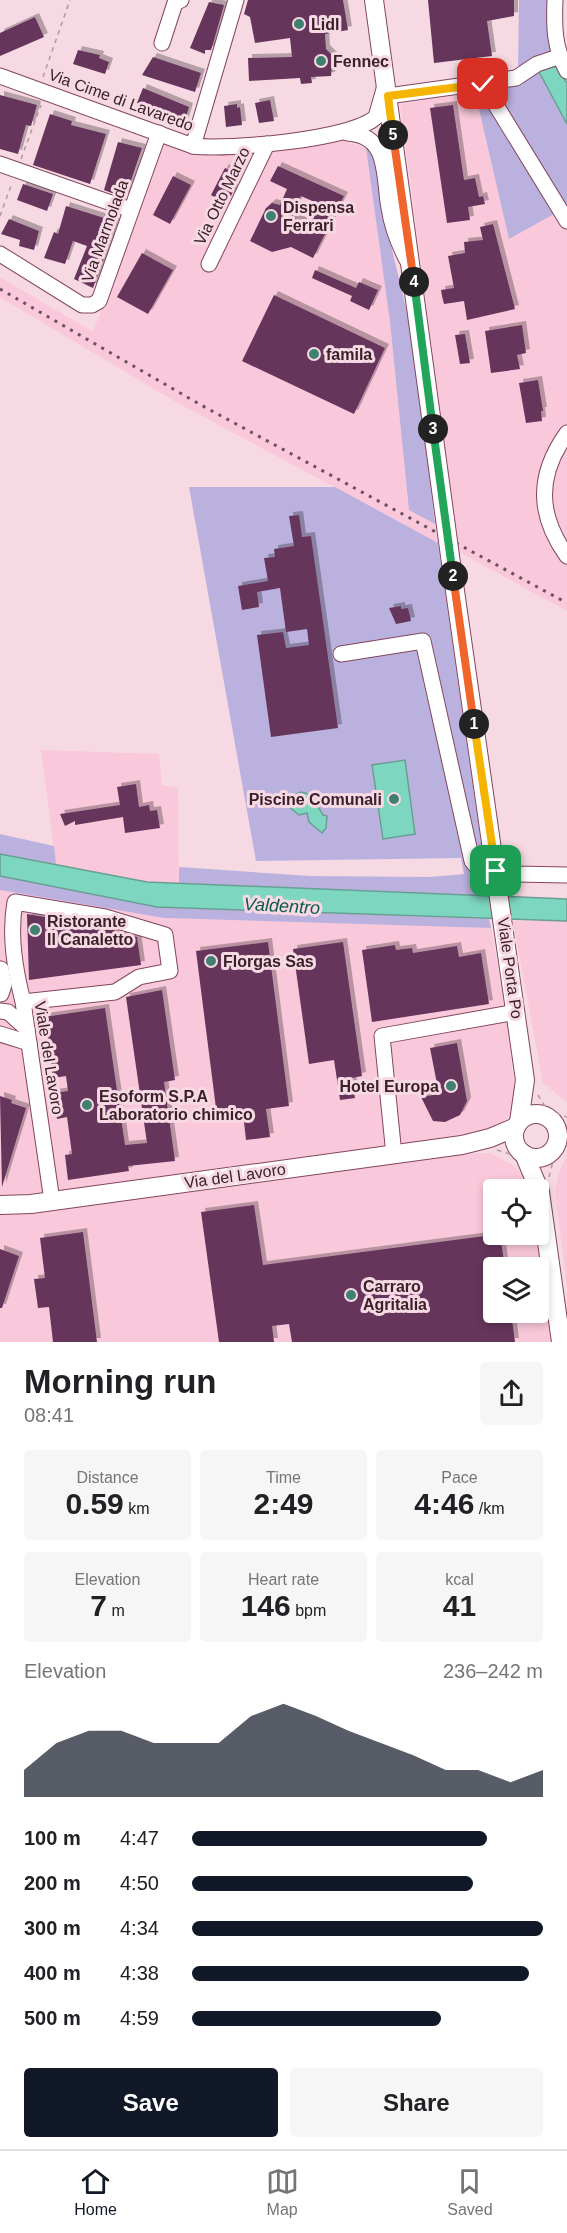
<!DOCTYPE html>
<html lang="en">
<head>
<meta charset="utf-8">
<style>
  body { margin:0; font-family:Helvetica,sans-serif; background:#f6f6f6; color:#202124; height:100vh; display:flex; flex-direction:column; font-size:22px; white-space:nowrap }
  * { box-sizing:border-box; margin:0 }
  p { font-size:20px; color:#757577 }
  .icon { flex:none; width:33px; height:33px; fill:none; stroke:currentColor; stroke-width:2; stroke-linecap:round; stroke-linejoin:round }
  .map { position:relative; height:1342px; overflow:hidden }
  .panel { display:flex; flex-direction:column; background:#fff; flex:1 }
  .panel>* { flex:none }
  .tools { position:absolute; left:483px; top:1179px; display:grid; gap:12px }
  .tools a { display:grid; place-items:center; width:66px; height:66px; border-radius:6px; background:#fff; box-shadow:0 3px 9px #0003; font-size:30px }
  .pin { position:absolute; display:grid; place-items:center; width:51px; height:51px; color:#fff; margin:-26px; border-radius:12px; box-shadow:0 3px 9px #0006 }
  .km { position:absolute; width:30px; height:30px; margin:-15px; border-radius:50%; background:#222; color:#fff; font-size:16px; line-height:30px; text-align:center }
  .round { display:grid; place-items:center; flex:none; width:63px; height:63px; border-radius:6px; background:#f6f6f6 }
  .overview { display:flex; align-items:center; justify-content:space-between; height:102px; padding:0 24px }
  h1 { font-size:33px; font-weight:700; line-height:45px }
  .figures { display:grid; grid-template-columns:repeat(3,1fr); gap:9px; height:102px; padding:6px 24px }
  .figures div { display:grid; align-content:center; border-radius:6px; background:#f6f6f6; text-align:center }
  .figures b { font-size:30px; font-weight:700 }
  .figures small { font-size:16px; font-weight:400 }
  .figures p { font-size:16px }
  .chart { height:168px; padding:12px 24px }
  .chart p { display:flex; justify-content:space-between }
  .chart svg { width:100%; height:108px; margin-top:6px; fill:#111827; opacity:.7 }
  .primary-button { display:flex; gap:12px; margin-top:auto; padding:12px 24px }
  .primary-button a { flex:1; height:69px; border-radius:6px; background:#111827; color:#fff; font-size:24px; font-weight:700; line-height:69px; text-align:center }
  .primary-button a+a { background:#f6f6f6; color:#202124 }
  ul { padding:0 24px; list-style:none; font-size:20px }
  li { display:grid; grid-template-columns:96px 72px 1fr; align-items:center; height:45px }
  li i { height:15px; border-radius:8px; background:#111827 }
  .menu { display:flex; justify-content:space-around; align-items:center; height:84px; border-top:2px solid #e0e0e0; background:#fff; font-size:16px; color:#757577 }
  .menu a { display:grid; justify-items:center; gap:3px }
  .menu .active { color:#111827 }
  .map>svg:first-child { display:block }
  .built { fill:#f9c8da; fill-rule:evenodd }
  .green { fill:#bbb1de }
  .water { fill:#7dd6bf; stroke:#699f93; stroke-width:1.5 }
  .building { fill:#66345c; fill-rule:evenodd; filter:url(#shadow) }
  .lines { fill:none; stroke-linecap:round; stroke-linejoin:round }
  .minor-casing { stroke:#83455e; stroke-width:17 }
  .major-casing { stroke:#83455e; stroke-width:20 }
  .path { stroke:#b497a1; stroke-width:1.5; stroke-dasharray:4.5 4.5; stroke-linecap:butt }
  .minor { stroke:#fff; stroke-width:15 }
  .major { stroke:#fff; stroke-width:18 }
  .rail { stroke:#6c505b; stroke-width:3; stroke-dasharray:3 6; stroke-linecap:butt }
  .major-bridge-casing { stroke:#83455e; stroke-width:20; stroke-linecap:butt }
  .major-bridge { stroke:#fff; stroke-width:18 }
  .split-1-casing { stroke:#fff; stroke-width:12 }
  .split-2-casing { stroke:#fff; stroke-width:12 }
  .split-3-casing { stroke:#fff; stroke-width:12 }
  .split-4-casing { stroke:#fff; stroke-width:12 }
  .split-5-casing { stroke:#fff; stroke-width:12 }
  .split-6-casing { stroke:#fff; stroke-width:12 }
  .split-1 { stroke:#f5b400; stroke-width:8 }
  .split-2 { stroke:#f0652b; stroke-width:8 }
  .split-3 { stroke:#22a559; stroke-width:8 }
  .split-4 { stroke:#22a559; stroke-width:8 }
  .split-5 { stroke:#f0652b; stroke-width:8 }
  .split-6 { stroke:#f5b400; stroke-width:8 }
  .poi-dot { fill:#3f8070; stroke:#f7d9e3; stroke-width:2 }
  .labels { text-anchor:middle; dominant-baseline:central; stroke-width:6; stroke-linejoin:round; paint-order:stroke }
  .poi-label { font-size:16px; font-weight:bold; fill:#3b202b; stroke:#f7d9e3; text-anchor:start }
  .street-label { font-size:16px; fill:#3b202b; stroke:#f7d9e3 }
  .water-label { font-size:18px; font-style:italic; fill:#0c5849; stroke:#f7d9e3 }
</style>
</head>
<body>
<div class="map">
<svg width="567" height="1342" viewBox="0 0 567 1342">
  <defs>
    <filter id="shadow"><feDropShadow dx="4" dy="-4" stdDeviation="0" flood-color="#0004"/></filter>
  </defs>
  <rect width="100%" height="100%" fill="#f7d9e3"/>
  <!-- built -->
  <g class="built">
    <path d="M475 92 509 239 567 206V611L459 552 400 104Z"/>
    <path d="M335 138 366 148 390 322 409 510 435 524 438 543 176 402 0 297V277L93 332 163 144 208 157Z"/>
    <path d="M41 750 159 754 162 785 178 788 179 884 147 882 56 864Z"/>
    <path d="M0 890 164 918 491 928 507 1021 515 1095 509 1116 500 1125 488 1131 461 1137 57 1191 0 1196Z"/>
    <path d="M513 921H567V1102L543 1083Z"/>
    <path d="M490 1153 511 1164 524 1175 533 1189 494 1190V1234H538L556 1342H0V1213L76 1206 463 1154ZM494 1268H538V1312H494Z"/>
    <path d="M567 1155V1289L555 1193 558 1175Z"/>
  </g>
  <!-- green -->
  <g class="green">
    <path d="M519 0H551L552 54 518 71Z"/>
    <path d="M538 70 567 124V207L495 88 522 85 528 76Z"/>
    <path d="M475 92H478L554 214 509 239Z"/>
    <path d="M369 147 375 154 387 229 413 337 435 524 409 510 390 322 366 148Z"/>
    <path d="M189 487H335L438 543 483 856 486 896 179 884V867L310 876 429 877 464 874 461 858 256 861Z"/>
    <path d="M0 834 54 846 56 864 0 854Z"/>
    <path d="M0 876 157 907 489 919 491 928 164 918 0 890Z"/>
  </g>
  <!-- water -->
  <g class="water">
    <path d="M557 66 567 83V124L538 70Z"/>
    <path d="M405 760 415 834 383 839 372 765Z"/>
    <path d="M301 792 320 797 316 803 323 815 327 816 326 828 322 833 309 822 307 813 299 815 282 801Z"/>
    <path d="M0 854 147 882 567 899V921L157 907 0 876Z"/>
  </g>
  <!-- building -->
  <g class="building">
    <path d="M248 0H343L348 30 325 34 326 49 333 56 331 76 311 77 312 83 301 84 300 78 249 81 248 58 292 57 290 38 255 43 250 17 244 14Z"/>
    <path d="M428 0H514V16L487 21 492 56 434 63Z"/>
    <path d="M209 2 224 5 213 44 211 50H205V54L190 48Z"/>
    <path d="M35 17 44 37 0 56V33Z"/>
    <path d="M78 50 100 55 99 58 109 62 105 74 73 64Z"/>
    <path d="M153 57 201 73 195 92 142 75Z"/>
    <path d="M143 88 189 107 184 124 137 103Z"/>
    <path d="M0 95 37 105 31 126 26 125 18 154 0 149Z"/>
    <path d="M270 100 274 121 259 123 255 103Z"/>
    <path d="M237 104V108L240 107 242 125 226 127 224 106Z"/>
    <path d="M453 105 464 180 475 178 479 197 483 196 485 204 468 207 470 220 447 223 430 108Z"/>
    <path d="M50 114 72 121 71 125 106 134 90 184 33 165Z"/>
    <path d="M118 142 142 148 125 198 104 190Z"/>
    <path d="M278 166 344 196 313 258 291 247 272 252 250 241 266 208 272 203 280 205 287 189 270 181ZM301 196 319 204 309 224 290 216Z"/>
    <path d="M225 168 238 175 231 187 234 189 231 196 227 194 223 202 211 195Z"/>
    <path d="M173 176 191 185 170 224 153 215Z"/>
    <path d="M23 184 53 194 47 211 17 200Z"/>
    <path d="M66 206 117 222 93 288 74 279 87 246 73 241 65 264 44 258 54 232 58 234Z"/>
    <path d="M9 219 39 231 34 250 19 246 20 240 1 234Z"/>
    <path d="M493 224 515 309 467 320 464 301 444 304 442 296 441 290 454 288 448 256 465 253 464 242 483 240 480 227Z"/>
    <path d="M142 253 173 270 148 314 117 297Z"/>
    <path d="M315 270 356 288 359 282 378 290 369 310 350 301 352 296 312 278Z"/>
    <path d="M274 295 385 348 354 414 242 361Z"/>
    <path d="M522 325 526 353 517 355 520 369 491 373 485 331Z"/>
    <path d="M465 334 470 363 460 364 455 335Z"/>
    <path d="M538 380 543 411H541L542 421 526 423 519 383Z"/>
    <path d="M299 515 302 537 311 536 338 728 271 737 257 635 283 632 286 648 309 645 307 629 286 632 280 588 257 592 259 607 242 610 238 586 268 581 264 558 275 557 274 549 294 546 289 516Z"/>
    <path d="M401 606V609L408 608 411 621 396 624 389 608Z"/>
    <path d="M136 784 139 807 149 805 150 811 157 810 160 828 125 833 123 817 75 825V821L65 826 60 814 120 805 117 787Z"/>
    <path d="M27 914 103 927 137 937 141 965 29 980Z"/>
    <path d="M268 942 289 1106 266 1109 270 1137 246 1140 243 1113 217 1116 196 951Z"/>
    <path d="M343 942 362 1076 352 1078 355 1098 340 1100 334 1060 309 1064 293 949Z"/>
    <path d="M395 945 396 950 412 948 413 953 457 946 459 957 481 953 489 1004 372 1022 362 950Z"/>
    <path d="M162 990 175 1080 164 1082 175 1161 128 1166 129 1171 68 1180 65 1155 72 1154 67 1117 57 1119 53 1093 68 1091 66 1076 53 1078 44 1017 105 1008 125 1145 147 1143 126 997Z"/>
    <path d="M457 1043 467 1101 460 1115 445 1122 433 1121 421 1097 439 1094 430 1048Z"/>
    <path d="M0 1096 12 1100 11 1103 26 1108 2 1187Z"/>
    <path d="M254 1205 263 1265 500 1234 505 1268H494V1312H511L515 1342H292L289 1324 272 1326 274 1342H219L201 1212Z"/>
    <path d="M83 1232 97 1342H53L49 1307 38 1308 34 1279 45 1278 40 1238Z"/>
    <path d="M0 1249 19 1256 2 1308H0Z"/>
  </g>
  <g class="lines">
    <defs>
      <g id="minor">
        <path d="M555 0C554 26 554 48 567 71"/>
        <path d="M162 43 175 3 181 0"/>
        <path d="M0 76 193 146C228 150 352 140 376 117L384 89"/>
        <path d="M483 84 567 221"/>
        <path d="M388 96 516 78 537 64 558 57"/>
        <path d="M347 133C390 135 383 176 389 208 392 227 398 243 407 260"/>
        <path d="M193 146 236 0"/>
        <path d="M0 164 131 210"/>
        <path d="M0 254 82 305H92L99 301 159 133"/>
        <path d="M209 264 267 144"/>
        <path d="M567 433C537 475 537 514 567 556"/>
        <path d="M341 654 423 641 472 861 475 865 515 874 567 875"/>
        <path d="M1 969 4 985 1 994"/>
        <path d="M23 1002 115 992 139 977 170 971 165 935 105 917 15 902C9 936 15 969 23 1002L52 1201"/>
        <path d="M0 1011 8 1012 27 1029"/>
        <path d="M0 1034 29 1043"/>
        <path d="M394 1155 382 1036 516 1012"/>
      </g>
      <g id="major">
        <path d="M374 0 445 519"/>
        <path d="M450 556 525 1080 519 1122"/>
        <circle cx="536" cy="1136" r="22"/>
        <path d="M524 1154 540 1192 561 1342"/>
        <path d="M0 1205 31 1204 462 1145 490 1138 516 1127"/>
      </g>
    </defs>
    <!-- minor casing -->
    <use href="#minor" class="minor-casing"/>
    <!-- major casing -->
    <use href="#major" class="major-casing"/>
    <!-- path -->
    <g class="path">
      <path d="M43 77 70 0"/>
      <path d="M21 159 41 105"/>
      <path d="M0 216 12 183"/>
      <path d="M538 1095 548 1111 567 1117"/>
      <circle cx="535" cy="1134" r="26"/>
      <path d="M497 1150 510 1154"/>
      <path d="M549 1177 556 1149 567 1144"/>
    </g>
    <!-- minor -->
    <use href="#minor" class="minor"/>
    <!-- major -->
    <use href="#major" class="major"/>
    <!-- rail -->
    <path class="rail" d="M0 289 201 405 567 603"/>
    <defs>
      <path id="major-bridge" d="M445 519 450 556"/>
    </defs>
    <!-- major-bridge casing -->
    <use href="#major-bridge" class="major-bridge-casing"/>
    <!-- major-bridge -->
    <use href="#major-bridge" class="major-bridge"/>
  </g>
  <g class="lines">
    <defs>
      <path id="split-1" d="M474 724 496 871"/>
      <path id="split-2" d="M453 576 474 724"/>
      <path id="split-3" d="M433 429 453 576"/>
      <path id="split-4" d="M414 282 433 429"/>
      <path id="split-5" d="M393 135 414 282"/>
      <path id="split-6" d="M393 135 388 96 483 84"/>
    </defs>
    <!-- split-1 casing -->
    <use href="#split-1" class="split-1-casing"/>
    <!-- split-2 casing -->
    <use href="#split-2" class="split-2-casing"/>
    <!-- split-3 casing -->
    <use href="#split-3" class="split-3-casing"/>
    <!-- split-4 casing -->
    <use href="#split-4" class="split-4-casing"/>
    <!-- split-5 casing -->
    <use href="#split-5" class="split-5-casing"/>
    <!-- split-6 casing -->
    <use href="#split-6" class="split-6-casing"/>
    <!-- split-1 -->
    <use href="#split-1" class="split-1"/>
    <!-- split-2 -->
    <use href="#split-2" class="split-2"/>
    <!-- split-3 -->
    <use href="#split-3" class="split-3"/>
    <!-- split-4 -->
    <use href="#split-4" class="split-4"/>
    <!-- split-5 -->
    <use href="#split-5" class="split-5"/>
    <!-- split-6 -->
    <use href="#split-6" class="split-6"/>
  </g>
  <!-- markers -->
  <g class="poi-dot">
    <circle cx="299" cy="24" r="6"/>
    <circle cx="321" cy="61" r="6"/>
    <circle cx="271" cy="216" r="6"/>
    <circle cx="314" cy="354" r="6"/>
    <circle cx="394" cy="799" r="6"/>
    <circle cx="35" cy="930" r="6"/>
    <circle cx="211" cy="961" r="6"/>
    <circle cx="451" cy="1086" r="6"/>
    <circle cx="87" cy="1105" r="6"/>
    <circle cx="351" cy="1295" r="6"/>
  </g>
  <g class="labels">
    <!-- poi labels -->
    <g class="poi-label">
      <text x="311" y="24">Lidl</text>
      <text x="333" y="61">Fennec</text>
      <text x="283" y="207">Dispensa<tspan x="283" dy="18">Ferrari</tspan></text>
      <text x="326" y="354">famila</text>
      <text x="382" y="799" text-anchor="end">Piscine Comunali</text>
      <text x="47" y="921">Ristorante<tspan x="47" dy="18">Il Canaletto</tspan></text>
      <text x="223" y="961">Florgas Sas</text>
      <text x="439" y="1086" text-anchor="end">Hotel Europa</text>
      <text x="99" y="1096">Esoform S.P.A<tspan x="99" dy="18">Laboratorio chimico</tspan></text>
      <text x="363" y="1286">Carraro<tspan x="363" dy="18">Agritalia</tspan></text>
    </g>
    <!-- street labels -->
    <g class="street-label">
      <text transform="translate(121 100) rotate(20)">Via Cime di Lavaredo</text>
      <text transform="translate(222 196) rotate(-64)">Via Otto Marzo</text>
      <text transform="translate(105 231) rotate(-70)">Via Marmolada</text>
      <text transform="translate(510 968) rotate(82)">Viale Porta Po</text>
      <text transform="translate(49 1058) rotate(81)">Viale del Lavoro</text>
      <text transform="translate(235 1176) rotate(-8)">Via del Lavoro</text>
    </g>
    <!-- water labels -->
    <g class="water-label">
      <text transform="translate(282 906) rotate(3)">Valdentro</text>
    </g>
  </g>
</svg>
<div class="tools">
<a><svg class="icon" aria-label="locate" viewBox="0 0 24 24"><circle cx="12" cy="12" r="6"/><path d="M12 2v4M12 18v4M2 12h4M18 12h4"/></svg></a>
<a><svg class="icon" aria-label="layers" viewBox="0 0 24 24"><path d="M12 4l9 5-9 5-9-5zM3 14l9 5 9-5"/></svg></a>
</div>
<div class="pin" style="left:496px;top:871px;background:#1e9e55"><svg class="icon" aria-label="arrive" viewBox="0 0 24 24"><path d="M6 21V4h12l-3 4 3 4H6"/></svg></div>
<div class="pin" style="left:483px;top:84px;background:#d93025"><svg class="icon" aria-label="check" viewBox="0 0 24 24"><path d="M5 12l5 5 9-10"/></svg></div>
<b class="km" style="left:474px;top:724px">1</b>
<b class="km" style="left:453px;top:576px">2</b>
<b class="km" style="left:433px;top:429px">3</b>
<b class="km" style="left:414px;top:282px">4</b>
<b class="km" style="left:393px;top:135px">5</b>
</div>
<section class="panel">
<div class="overview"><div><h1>Morning run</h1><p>08:41</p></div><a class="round"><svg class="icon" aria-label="share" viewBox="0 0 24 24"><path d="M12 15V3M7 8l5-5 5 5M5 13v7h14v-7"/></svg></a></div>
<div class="figures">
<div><p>Distance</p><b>0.59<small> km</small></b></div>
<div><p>Time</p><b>2:49</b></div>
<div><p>Pace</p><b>4:46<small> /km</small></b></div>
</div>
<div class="figures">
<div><p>Elevation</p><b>7<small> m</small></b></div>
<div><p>Heart rate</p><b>146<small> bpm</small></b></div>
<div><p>kcal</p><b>41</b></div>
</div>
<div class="chart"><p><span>Elevation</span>236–242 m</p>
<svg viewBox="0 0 160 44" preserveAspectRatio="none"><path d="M0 44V33L10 22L20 17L30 17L40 22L50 22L60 22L70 11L80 6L90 11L100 17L110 22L120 27L130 33L140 33L150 38L160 33V44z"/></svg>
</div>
<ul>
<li><b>100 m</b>4:47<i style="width:84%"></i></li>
<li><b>200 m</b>4:50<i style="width:80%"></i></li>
<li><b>300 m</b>4:34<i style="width:100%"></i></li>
<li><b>400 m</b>4:38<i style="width:96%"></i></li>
<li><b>500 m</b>4:59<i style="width:71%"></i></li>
</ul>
<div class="primary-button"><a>Save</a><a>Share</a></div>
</section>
<nav class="menu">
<a class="active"><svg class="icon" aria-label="home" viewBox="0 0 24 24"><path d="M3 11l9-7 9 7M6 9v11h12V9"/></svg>Home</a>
<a><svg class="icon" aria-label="map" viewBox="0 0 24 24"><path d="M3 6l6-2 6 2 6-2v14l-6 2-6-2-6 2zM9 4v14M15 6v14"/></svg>Map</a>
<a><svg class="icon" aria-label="saved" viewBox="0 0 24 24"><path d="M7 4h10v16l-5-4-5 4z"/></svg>Saved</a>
</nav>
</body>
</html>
